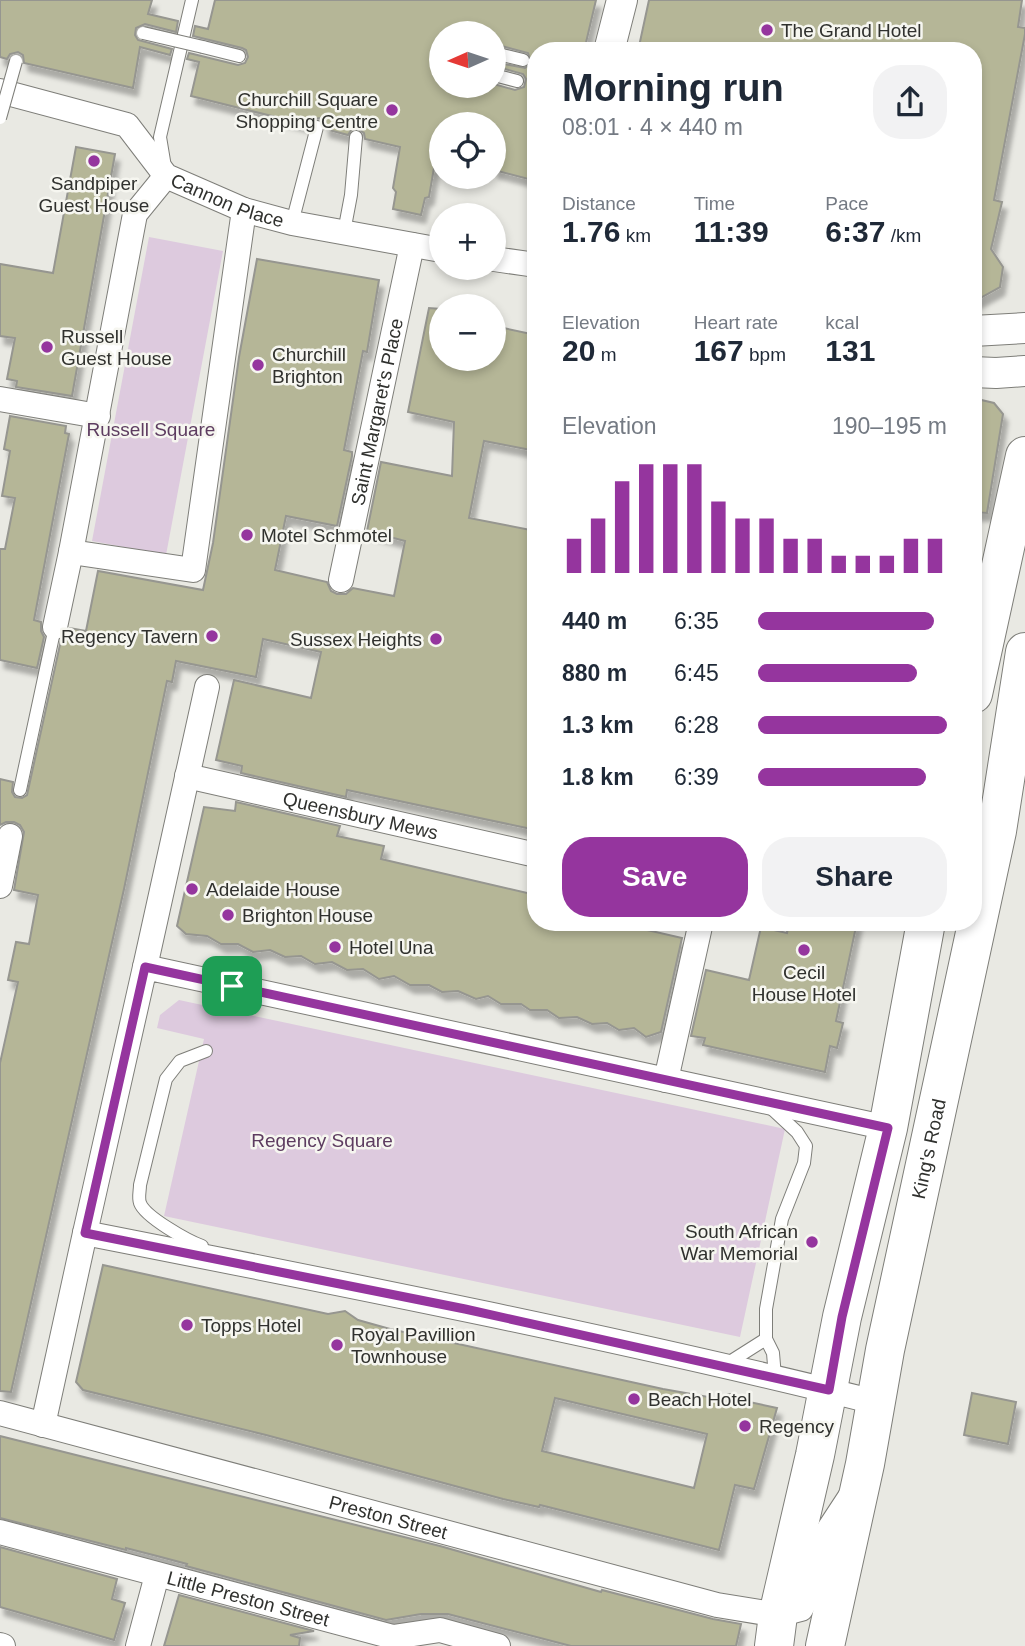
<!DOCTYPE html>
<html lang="en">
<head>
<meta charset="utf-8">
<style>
  body { margin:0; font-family:Arial,sans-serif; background:#f2f2f3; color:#1f2937; height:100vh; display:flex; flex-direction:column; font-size:26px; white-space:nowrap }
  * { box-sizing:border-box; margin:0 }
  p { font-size:23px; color:#747a83 }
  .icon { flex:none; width:38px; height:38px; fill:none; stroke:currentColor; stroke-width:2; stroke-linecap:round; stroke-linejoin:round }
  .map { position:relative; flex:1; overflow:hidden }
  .drawer { position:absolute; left:527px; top:42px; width:455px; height:889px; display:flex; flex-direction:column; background:#fff; border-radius:28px; box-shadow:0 4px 10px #0003 }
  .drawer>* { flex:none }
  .needle { width:46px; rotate:267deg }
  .tools { position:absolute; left:429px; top:21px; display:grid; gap:14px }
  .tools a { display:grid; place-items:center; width:77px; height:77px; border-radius:50%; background:#fff; box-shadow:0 4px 10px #0003; font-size:35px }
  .pin { position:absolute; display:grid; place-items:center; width:60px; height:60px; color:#fff; margin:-30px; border-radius:14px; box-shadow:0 4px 10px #0006 }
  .round { display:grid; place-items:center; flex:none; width:74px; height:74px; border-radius:28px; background:#f2f2f3 }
  .headline { display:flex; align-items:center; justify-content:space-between; height:119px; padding:0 35px }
  h1 { font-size:38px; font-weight:700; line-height:52px }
  .stats { display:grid; grid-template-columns:repeat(3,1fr); gap:10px; height:119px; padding:7px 35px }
  .stats div { display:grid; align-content:center }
  .stats b { font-size:30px; font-weight:700 }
  .stats small { font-size:19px; font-weight:400 }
  .stats p { font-size:19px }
  .chart { height:196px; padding:14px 35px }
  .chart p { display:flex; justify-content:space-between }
  .chart svg { width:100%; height:126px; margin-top:7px; stroke:#95359e; stroke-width:6 }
  .action { display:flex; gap:14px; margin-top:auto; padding:14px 35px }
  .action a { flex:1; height:80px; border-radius:28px; background:#95359e; color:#fff; font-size:28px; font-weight:700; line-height:80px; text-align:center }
  .action a+a { background:#f2f2f3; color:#1f2937 }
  ul { padding:0 35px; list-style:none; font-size:23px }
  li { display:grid; grid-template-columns:112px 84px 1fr; align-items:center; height:52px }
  li i { height:18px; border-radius:9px; background:#95359e }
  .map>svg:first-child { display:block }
  .green { fill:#ddcade }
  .building { fill:#b5b697; stroke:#969690; stroke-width:2; fill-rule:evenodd; filter:url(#shadow) }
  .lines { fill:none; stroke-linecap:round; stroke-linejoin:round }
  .service-casing { stroke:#7e7e79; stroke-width:14 }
  .minor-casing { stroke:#7e7e79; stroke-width:26 }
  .tertiary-casing { stroke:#7e7e79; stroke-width:32 }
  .primary-casing { stroke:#7e7e79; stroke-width:40 }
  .service { stroke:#fff; stroke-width:12 }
  .minor { stroke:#fff; stroke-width:24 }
  .tertiary { stroke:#fff; stroke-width:30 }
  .primary { stroke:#fff; stroke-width:38 }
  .service-bridge-casing { stroke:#7e7e79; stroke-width:14; stroke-linecap:butt }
  .service-bridge { stroke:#fff; stroke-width:12 }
  .route-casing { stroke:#fff; stroke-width:14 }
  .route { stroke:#95359e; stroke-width:9 }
  .poi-dot { fill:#95359e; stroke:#f6f6f0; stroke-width:2.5 }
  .labels { text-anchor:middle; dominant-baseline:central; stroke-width:5; stroke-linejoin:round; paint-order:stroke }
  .poi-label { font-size:19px; fill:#30312e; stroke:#f6f6f0; text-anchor:start }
  .street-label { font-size:19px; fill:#30312e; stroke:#f6f6f0 }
  .park-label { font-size:19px; fill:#5d3c60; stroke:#f6f6f0 }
</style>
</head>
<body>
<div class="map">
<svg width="1025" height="1646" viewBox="0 0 1025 1646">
  <defs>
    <filter id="shadow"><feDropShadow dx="4.5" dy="8" stdDeviation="2" flood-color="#0004"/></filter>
  </defs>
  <rect width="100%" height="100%" fill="#e9e9e3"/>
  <!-- green -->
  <g class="green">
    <path d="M149 237 223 251 166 555 92 541Z"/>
    <path d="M179 1000 785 1129 740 1337 164 1216 204 1039 157 1028 160 1015Z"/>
  </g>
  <!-- building -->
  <g class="building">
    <path d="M0 0H152L148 14 178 21 176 32 145 24 136 28 135 35 138 40 172 49 170 55 140 47 133 88 24 63 23 55 18 52 10 54 7 59 0 57Z"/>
    <path d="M215 0H596L584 51H536V181L494 170V124H441V157L436 156 429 197 425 198 421 215 393 209 396 192 393 188 400 147 365 139 364 133 357 128 352 129 348 135 325 129 324 121 319 118 311 120 308 125 191 96 199 62 187 59 189 53 238 65 245 63 248 57 246 50 242 48 193 36 195 26 208 29ZM441 33H494V44L528 53 531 63 525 68 494 62V66L523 74 526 79 524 87 515 90 494 84V86H441Z"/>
    <path d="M649 0H1022L1018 27 1025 28V34L994 200 1002 202 991 249 1003 267 1000 287 973 302V51H638Z"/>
    <path d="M76 147 115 154 72 396 16 387 17 381 7 379 15 338 0 336V264L53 273Z"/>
    <path d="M257 259 379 280 367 352 363 351 344 450 352 452V456L337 526 286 516 275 570 327 582 331 591 337 594H346L353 588 394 596 405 541 367 531 381 462 452 476 454 422 408 412 429 308 441 309V359H494V326L536 335V451L484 441 469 518 536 531V830L347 790 346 797 241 773 242 766 216 760 234 680 311 698 321 652 263 639 256 677 176 661 172 682 167 681 124 889 11 1392 0 1391V1063L18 982 8 980 16 942 29 944 38 895 14 890 24 832 20 825 14 822H6L0 825V779L13 782 12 792 15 797 22 798 27 795 61 640 66 636 70 628 86 631 98 571 203 590 213 543 239 357Z"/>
    <path d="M973 398 994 403 1003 414 987 513 973 512Z"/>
    <path d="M10 416 66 426 65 433 69 434 34 620 41 622V631L44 637 37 668 0 660V549H5L15 498 2 496 10 451 4 449Z"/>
    <path d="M236 802 340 826 337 836 384 846 381 859 536 895V922H648L647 930 682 938 661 1032 646 1037 634 1028 619 1030 607 1023 592 1024 577 1017 559 1018 547 1010H530L521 1004H501L488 996 476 999 458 991 442 992 429 985H410L394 976 379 979 363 969 347 970 332 962 315 964 301 956 285 957 270 950 253 952 238 944H221L207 936 186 934 177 926 204 807 235 811Z"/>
    <path d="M789 922H857L836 1021 843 1023 837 1048 830 1046 825 1072 703 1045 705 1038 691 1036 706 970 749 980 761 927 787 933Z"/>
    <path d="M103 1265 328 1314 345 1311 358 1320 390 1329 663 1389 714 1398 730 1394 740 1400 777 1408 754 1489 735 1485 719 1550 540 1505 539 1507 503 1499 266 1435 83 1390 76 1382ZM555 1398 707 1434 694 1488 542 1451Z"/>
    <path d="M972 1393 1016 1402 1008 1444 964 1435Z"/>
    <path d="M0 1436 440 1546 601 1592 602 1590 713 1619 741 1624 736 1646H571L448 1614H421L386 1620 186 1566 187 1564 157 1556 126 1548V1550L0 1518Z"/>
    <path d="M0 1547 117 1579 112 1599 125 1603 114 1640 0 1607Z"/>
    <path d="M179 1595 314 1631 290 1635 300 1638 299 1646H164Z"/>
  </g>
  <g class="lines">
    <defs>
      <g id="service">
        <path d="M203 47 239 56"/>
        <path d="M494 53 523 60"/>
        <path d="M494 75 517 81"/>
        <path d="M165 167 160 137 192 0"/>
        <path d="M292 223 317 127"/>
        <path d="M344 232 351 195 356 137"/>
        <path d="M20 790 55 627"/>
        <path d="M769 1106 797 1132 806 1146 804 1163 782 1219 766 1309V1339L773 1353 775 1377"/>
        <path d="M202 1246C188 1241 145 1217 140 1203 138 1197 140 1191 140 1185L166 1079 180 1061 206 1051"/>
        <path d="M725 1365 766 1339"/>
      </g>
      <g id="minor">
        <path id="s1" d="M0 91 127 125 166 176 244 210 292 223 441 250"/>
        <path d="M494 259 536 265"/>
        <path d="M0 399 98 416"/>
        <path d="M71 552 193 570 244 210"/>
        <path id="s2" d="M341 580 412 245"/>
        <path d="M55 627 71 552 135 214 166 176"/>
        <path id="s3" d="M187 776 536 855"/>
        <path d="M973 827 997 831"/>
        <path d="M0 886 10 836"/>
        <path d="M145 967 207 687"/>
        <path d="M666 1080 701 922"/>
        <path d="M875 1402C614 1337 349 1285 85 1233L145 967 888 1128"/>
        <path id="s4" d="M0 1413 717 1605 778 1615 801 1609 814 1585 829 1529 850 1497"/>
        <path d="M43 1425 85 1233"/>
        <path id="s5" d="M0 1532 393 1637 440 1630 498 1646"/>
        <path d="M0 1645 3 1646"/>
        <path d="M138 1646 157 1575"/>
      </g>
      <g id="tertiary">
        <path d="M609 51 622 0"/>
        <path d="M973 331 1025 328"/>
        <path d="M973 372 996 373 1025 371"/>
      </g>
      <g id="primary">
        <path d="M973 694 1025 456"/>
        <path d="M774 1646 778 1615 815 1455 842 1317 888 1128 926 922"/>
        <path id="s6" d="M825 1646 865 1464 885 1350 997 831 1025 652"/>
      </g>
    </defs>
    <!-- service casing -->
    <use href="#service" class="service-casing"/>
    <!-- minor casing -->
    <use href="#minor" class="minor-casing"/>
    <!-- tertiary casing -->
    <use href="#tertiary" class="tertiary-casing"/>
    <!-- primary casing -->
    <use href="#primary" class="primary-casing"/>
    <!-- service -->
    <use href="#service" class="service"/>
    <!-- minor -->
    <use href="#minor" class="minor"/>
    <!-- tertiary -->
    <use href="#tertiary" class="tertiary"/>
    <!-- primary -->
    <use href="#primary" class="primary"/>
    <defs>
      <g id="service-bridge">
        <path d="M143 33 203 47"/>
        <path d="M0 118 16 61"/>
      </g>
    </defs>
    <!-- service-bridge casing -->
    <use href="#service-bridge" class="service-bridge-casing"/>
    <!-- service-bridge -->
    <use href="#service-bridge" class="service-bridge"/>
  </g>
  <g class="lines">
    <defs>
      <path id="route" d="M145 967 888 1128 842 1317 829 1390 465 1309 85 1233Z"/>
    </defs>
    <!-- route casing -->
    <use href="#route" class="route-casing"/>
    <!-- route -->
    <use href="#route" class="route"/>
  </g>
  <!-- markers -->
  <g class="poi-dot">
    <circle cx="767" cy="30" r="7"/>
    <circle cx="392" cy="110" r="7"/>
    <circle cx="94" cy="161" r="7"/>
    <circle cx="47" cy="347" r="7"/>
    <circle cx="258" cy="365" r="7"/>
    <circle cx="247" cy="535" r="7"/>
    <circle cx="212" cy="636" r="7"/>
    <circle cx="436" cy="639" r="7"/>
    <circle cx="192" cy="889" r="7"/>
    <circle cx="228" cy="915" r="7"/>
    <circle cx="335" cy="947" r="7"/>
    <circle cx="804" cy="950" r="7"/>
    <circle cx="812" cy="1242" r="7"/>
    <circle cx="187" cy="1325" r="7"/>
    <circle cx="337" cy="1345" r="7"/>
    <circle cx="634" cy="1399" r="7"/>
    <circle cx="745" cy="1426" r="7"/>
  </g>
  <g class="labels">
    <!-- poi labels -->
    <g class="poi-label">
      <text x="781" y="30">The Grand Hotel</text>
      <text x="378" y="99" text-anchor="end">Churchill Square<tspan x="378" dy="22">Shopping Centre</tspan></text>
      <text x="94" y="183" text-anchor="middle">Sandpiper<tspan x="94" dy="22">Guest House</tspan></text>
      <text x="61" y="336">Russell<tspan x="61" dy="22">Guest House</tspan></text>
      <text x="272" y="354">Churchill<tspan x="272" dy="22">Brighton</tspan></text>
      <text x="261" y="535">Motel Schmotel</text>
      <text x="198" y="636" text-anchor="end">Regency Tavern</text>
      <text x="422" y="639" text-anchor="end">Sussex Heights</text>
      <text x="206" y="889">Adelaide House</text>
      <text x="242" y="915">Brighton House</text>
      <text x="349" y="947">Hotel Una</text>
      <text x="804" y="972" text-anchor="middle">Cecil<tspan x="804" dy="22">House Hotel</tspan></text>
      <text x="798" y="1231" text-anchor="end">South African<tspan x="798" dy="22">War Memorial</tspan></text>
      <text x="201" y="1325">Topps Hotel</text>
      <text x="351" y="1334">Royal Pavillion<tspan x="351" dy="22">Townhouse</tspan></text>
      <text x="648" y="1399">Beach Hotel</text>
      <text x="759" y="1426">Regency</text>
    </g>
    <!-- street labels -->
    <g class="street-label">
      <text stroke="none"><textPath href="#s1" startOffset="262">Cannon Place</textPath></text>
      <text stroke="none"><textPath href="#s2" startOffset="172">Saint Margaret's Place</textPath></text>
      <text stroke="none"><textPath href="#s3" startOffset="178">Queensbury Mews</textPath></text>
      <text stroke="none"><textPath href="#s6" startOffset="508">King's Road</textPath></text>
      <text stroke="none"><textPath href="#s4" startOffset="402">Preston Street</textPath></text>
      <text stroke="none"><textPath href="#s5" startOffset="257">Little Preston Street</textPath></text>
    </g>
    <!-- park labels -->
    <g class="park-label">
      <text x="151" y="429">Russell Square</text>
      <text x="322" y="1140">Regency Square</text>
    </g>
  </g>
</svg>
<div class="tools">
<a><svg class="needle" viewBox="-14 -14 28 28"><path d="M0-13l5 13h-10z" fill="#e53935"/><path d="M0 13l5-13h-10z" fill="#747a83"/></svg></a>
<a><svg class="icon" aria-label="locate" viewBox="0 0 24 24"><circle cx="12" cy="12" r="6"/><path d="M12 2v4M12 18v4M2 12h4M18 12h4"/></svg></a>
<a>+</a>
<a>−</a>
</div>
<div class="pin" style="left:232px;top:986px;background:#1e9e55"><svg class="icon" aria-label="arrive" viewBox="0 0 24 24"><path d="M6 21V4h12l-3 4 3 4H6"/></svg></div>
<section class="drawer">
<div class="headline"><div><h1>Morning run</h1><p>08:01 · 4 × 440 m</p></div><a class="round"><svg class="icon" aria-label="share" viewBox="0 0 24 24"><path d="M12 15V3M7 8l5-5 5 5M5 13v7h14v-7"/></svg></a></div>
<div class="stats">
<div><p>Distance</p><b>1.76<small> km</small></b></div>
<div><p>Time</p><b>11:39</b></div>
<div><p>Pace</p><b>6:37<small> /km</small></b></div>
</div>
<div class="stats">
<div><p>Elevation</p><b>20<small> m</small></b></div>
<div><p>Heart rate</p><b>167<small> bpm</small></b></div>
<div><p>kcal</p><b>131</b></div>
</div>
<div class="chart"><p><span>Elevation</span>190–195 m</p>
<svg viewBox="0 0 160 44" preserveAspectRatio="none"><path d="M5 44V32M15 44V25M25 44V12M35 44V6M45 44V6M55 44V6M65 44V19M75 44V25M85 44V25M95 44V32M105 44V32M115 44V38M125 44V38M135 44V38M145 44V32M155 44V32"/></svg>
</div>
<ul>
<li><b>440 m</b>6:35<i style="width:93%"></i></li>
<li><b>880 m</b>6:45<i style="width:84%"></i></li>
<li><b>1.3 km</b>6:28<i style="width:100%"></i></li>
<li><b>1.8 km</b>6:39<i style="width:89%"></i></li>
</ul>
<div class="action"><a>Save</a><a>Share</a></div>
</section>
</div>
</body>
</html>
